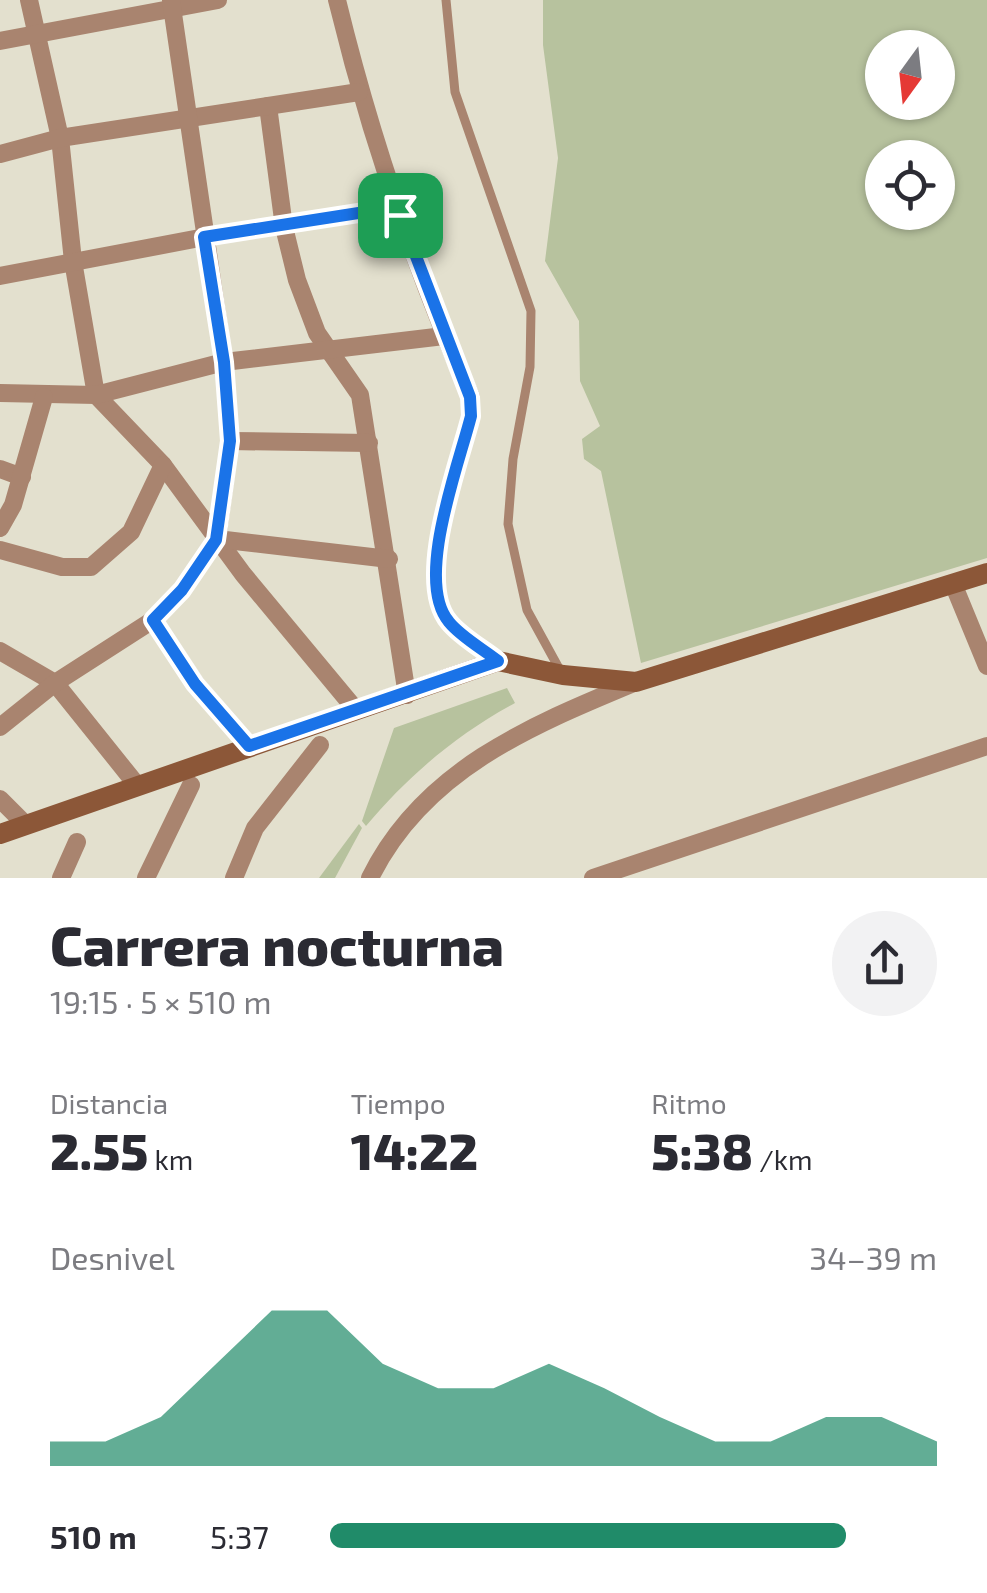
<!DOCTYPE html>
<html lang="es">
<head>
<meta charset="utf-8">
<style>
  body { margin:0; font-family:"Exo 2",sans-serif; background:#f2f2f3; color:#2b2b33; height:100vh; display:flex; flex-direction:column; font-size:38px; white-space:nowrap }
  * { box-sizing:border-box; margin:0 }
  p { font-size:32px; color:#7c7c81 }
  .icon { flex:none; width:55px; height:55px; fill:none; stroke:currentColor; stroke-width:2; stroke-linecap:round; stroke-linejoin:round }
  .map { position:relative; height:878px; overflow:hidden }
  .sheet { display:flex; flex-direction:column; background:#fff; flex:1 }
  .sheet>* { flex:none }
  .needle { width:65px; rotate:195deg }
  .controls { position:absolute; left:865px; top:30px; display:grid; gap:20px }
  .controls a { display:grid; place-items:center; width:90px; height:90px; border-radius:50%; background:#fff; box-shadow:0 2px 8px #0004; font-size:50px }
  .pin { position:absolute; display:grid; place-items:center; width:85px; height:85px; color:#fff; margin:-42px; border-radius:20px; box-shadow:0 5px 15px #0006 }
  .round { display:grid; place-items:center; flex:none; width:105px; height:105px; border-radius:52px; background:#f2f2f3 }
  .head { display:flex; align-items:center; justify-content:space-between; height:170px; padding:0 50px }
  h1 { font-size:55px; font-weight:800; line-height:75px }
  .metrics { display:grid; grid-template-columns:repeat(3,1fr); gap:15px; height:170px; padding:10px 50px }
  .metrics div { display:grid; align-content:center }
  .metrics b { font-size:50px; font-weight:800 }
  .metrics small { font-size:28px; font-weight:400 }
  .metrics p { font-size:28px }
  .chart { height:280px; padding:20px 50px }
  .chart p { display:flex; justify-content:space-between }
  .chart svg { width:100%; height:180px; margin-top:10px; fill:#208b69; opacity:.7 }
  ul { padding:0 50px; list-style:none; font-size:32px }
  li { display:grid; grid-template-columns:160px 120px 1fr; align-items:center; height:75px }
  li i { height:25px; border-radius:12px; background:#208b69 }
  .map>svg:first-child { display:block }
  .green { fill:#b7c29e; fill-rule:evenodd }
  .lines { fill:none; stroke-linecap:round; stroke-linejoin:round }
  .lane { stroke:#a9846f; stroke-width:9 }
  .street { stroke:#a9846f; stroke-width:18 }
  .secondary { stroke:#8c5738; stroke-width:20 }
  .route-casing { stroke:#fff; stroke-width:20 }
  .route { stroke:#1a73e8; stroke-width:12 }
</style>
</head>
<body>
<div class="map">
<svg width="987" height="878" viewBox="0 0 987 878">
  <rect width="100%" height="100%" fill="#e3e0ce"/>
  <!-- green -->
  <g class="green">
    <path d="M543 0H987V558L641 663 601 471 584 459 582 439 600 426 580 381 579 321 545 261 558 158 543 45ZM882 48H938V102H882ZM882 158H938V212H882Z"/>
    <path d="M507 688 515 703C457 734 408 776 366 826L362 821 394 728Z"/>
    <path d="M359 824 362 828 335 878H319Z"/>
  </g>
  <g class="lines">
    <!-- lane -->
    <path class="lane" d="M446 0 455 92 531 311 530 367 513 459 508 524 527 610 561 672"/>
    <!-- street -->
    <g class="street">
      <path d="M29 0 60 138 73 261 96 395 163 465 243 574 356 710"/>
      <path d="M337 0C370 136 415 268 471 397V416C459 464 414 581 449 622 461 637 483 649 498 661"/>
      <path d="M0 41 218 0"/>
      <path d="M268 106 284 227 297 280 317 333 360 395 407 695"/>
      <path d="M0 154 60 138 359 92"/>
      <path d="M0 276 205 237 397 207"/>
      <path d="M0 393 96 395 224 362 444 336"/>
      <path d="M230 441 369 443"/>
      <path d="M0 469 22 477"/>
      <path d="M0 528 13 505 44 397"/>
      <path d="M217 539 389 559"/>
      <path d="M0 550 62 567H91L131 532 163 465"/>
      <path d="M954 586 987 666"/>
      <path d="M153 620 195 683 249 746"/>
      <path d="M0 651 55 683 136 784"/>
      <path d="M0 727 55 683 153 620 182 590 217 539 230 441 224 362 171 0"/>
      <path d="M0 799 26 825"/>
      <path d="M61 878 77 842"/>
      <path d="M146 878 191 785"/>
      <path d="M234 878 255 828 320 745"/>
      <path d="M370 878C423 770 530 726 636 682"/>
      <path d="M593 878 987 746"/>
    </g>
    <!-- secondary -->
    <path class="secondary" d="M0 834 498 661 563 675 636 682 987 573"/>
  </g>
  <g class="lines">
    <defs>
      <path id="route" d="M397 207 470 397 471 416C459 464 414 581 449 622 461 637 483 649 498 661L249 746 195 684 153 620 182 590 216 540 230 441 224 362 204 237Z"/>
    </defs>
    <!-- route casing -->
    <use href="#route" class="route-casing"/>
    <!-- route -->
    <use href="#route" class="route"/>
  </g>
</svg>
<div class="controls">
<a><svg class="needle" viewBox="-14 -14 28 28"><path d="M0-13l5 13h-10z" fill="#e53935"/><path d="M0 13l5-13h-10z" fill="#7c7c81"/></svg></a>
<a><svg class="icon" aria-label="locate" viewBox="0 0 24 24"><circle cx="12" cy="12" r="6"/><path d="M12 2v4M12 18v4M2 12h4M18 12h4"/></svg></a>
</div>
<div class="pin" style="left:400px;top:215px;background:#1e9e55"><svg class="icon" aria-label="arrive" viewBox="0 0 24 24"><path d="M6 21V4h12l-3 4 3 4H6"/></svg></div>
</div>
<section class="sheet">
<div class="head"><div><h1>Carrera nocturna</h1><p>19:15 · 5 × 510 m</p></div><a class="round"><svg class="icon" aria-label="share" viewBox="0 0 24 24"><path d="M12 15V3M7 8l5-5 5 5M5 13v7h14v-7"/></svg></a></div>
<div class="metrics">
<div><p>Distancia</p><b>2.55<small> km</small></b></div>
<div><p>Tiempo</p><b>14:22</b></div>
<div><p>Ritmo</p><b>5:38<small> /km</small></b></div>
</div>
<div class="chart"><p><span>Desnivel</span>34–39 m</p>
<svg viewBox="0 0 160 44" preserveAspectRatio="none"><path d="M0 44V38L10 38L20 32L30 19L40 6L50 6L60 19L70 25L80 25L90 19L100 25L110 32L120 38L130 38L140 32L150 32L160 38V44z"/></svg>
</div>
<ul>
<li><b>510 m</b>5:37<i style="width:85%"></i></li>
</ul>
</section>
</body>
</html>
